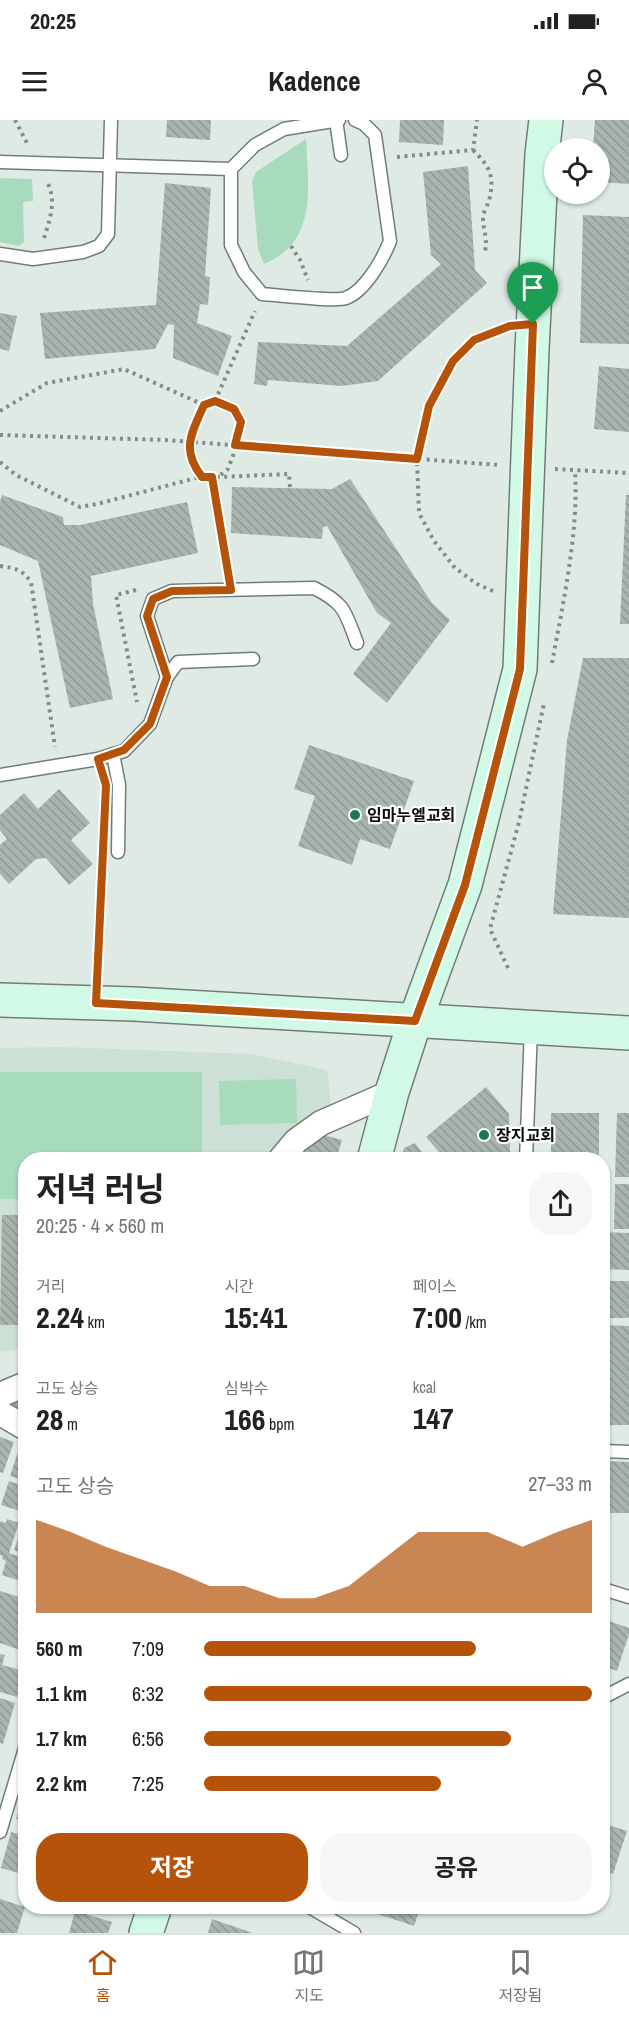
<!DOCTYPE html>
<html lang="ko">
<head>
<meta charset="utf-8">
<style>
  body { margin:0; font-family:"Archivo Narrow","Noto Sans KR",sans-serif; background:#f6f6f6; color:#222; height:100vh; display:flex; flex-direction:column; font-size:22px; white-space:nowrap }
  * { box-sizing:border-box; margin:0 }
  p { font-size:20px; color:#767676 }
  .icon { flex:none; width:33px; height:33px; fill:none; stroke:currentColor; stroke-width:2; stroke-linecap:round; stroke-linejoin:round }
  .map { position:relative; flex:1; overflow:hidden }
  .side { position:absolute; left:18px; top:1032px; width:592px; height:762px; display:flex; flex-direction:column; background:#fff; border-radius:24px; box-shadow:0 2px 4px #0004 }
  .side>* { flex:none }
  .buttons { position:absolute; left:544px; top:18px; display:grid; gap:12px }
  .buttons a { display:grid; place-items:center; width:66px; height:66px; border-radius:50%; background:#fff; box-shadow:0 2px 4px #0004; font-size:30px }
  .pin { position:absolute; display:grid; place-items:center; width:51px; height:51px; color:#fff; margin:-62px -26px; border-radius:50% 50% 50% 0; rotate:-45deg; box-shadow:0 0 6px #0007 }
  .pin .icon { rotate:45deg }
  .round { display:grid; place-items:center; flex:none; width:63px; height:63px; border-radius:24px; background:#f6f6f6 }
  .headline { display:flex; align-items:center; justify-content:space-between; height:102px; padding:0 18px }
  h1 { font-size:33px; font-weight:700; line-height:45px }
  .metrics { display:grid; grid-template-columns:repeat(3,1fr); gap:9px; height:102px; padding:6px 18px }
  .metrics div { display:grid; align-content:center }
  .metrics b { font-size:30px; font-weight:700 }
  .metrics small { font-size:16px; font-weight:400 }
  .metrics p { font-size:16px }
  .chart { height:168px; padding:12px 18px }
  .chart p { display:flex; justify-content:space-between }
  .chart svg { width:100%; height:108px; margin-top:6px; fill:#b45309; opacity:.7 }
  .primary-button { display:flex; gap:12px; margin-top:auto; padding:12px 18px }
  .primary-button a { flex:1; height:69px; border-radius:24px; background:#b45309; color:#fff; font-size:24px; font-weight:700; line-height:69px; text-align:center }
  .primary-button a+a { background:#f6f6f6; color:#222 }
  ul { padding:0 18px; list-style:none; font-size:20px }
  li { display:grid; grid-template-columns:96px 72px 1fr; align-items:center; height:45px }
  li i { height:15px; border-radius:8px; background:#b45309 }
  .status { display:flex; justify-content:space-between; align-items:center; height:42px; padding:0 30px; background:#fff; direction:ltr }
  .status svg { height:16px; fill:currentColor }
  header { display:flex; justify-content:space-between; align-items:center; height:78px; padding:0 18px; background:#fff; font-size:27px; font-weight:700 }
  .menu { display:flex; justify-content:space-around; align-items:center; height:84px; border-top:2px solid #e0e0e0; background:#fff; font-size:16px; color:#767676 }
  .menu a { display:grid; justify-items:center; gap:3px }
  .menu .on { color:#b45309 }
  .map>svg:first-child { display:block }
  .built { fill:#cde0d5 }
  .park { fill:#a8dabe }
  .building { fill:url(#building-back-hatch) }
  .lines { fill:none; stroke-linecap:round; stroke-linejoin:round }
  .lane-casing { stroke:#727d77; stroke-width:15 }
  .street-casing { stroke:#727d77; stroke-width:27 }
  .secondary-casing { stroke:#727d77; stroke-width:36 }
  .path { stroke:#838c87; stroke-width:4; stroke-dasharray:3 4.5; stroke-linecap:butt }
  .lane { stroke:#fff; stroke-width:12 }
  .street { stroke:#fff; stroke-width:24 }
  .secondary { stroke:#d2f9e6; stroke-width:33 }
  .route-casing { stroke:#fff; stroke-width:12 }
  .route { stroke:#b45309; stroke-width:8 }
  .poi-dot { fill:#187a51; stroke:#fff; stroke-width:2 }
  .labels { text-anchor:middle; dominant-baseline:central; stroke-width:4.5; stroke-linejoin:round; paint-order:stroke }
  .poi-label { font-size:16px; font-weight:bold; fill:#0a0e0c; stroke:#fff; text-anchor:start }
</style>
</head>
<body>
<div class="status"><b>20:25</b><svg viewBox="0 0 49 12"><path d="M0 12V9h3v3zM5 12V6h3v6zM10 12V3h3v9zM15 12V0h3v12zM26 1h20v11H26zM47 4h2v5h-2z"/></svg></div>
<header><svg class="icon" aria-label="menu" viewBox="0 0 24 24"><path d="M4 6h16M4 12h16M4 18h16"/></svg>Kadence<svg class="icon" aria-label="person" viewBox="0 0 24 24"><circle cx="12" cy="8" r="4"/><path d="M4 21q1-7 8-7t8 7"/></svg></header>
<div class="map">
<svg width="629" height="1813" viewBox="0 0 629 1813">
  <defs>
    <pattern id="building-back-hatch" width="6" height="6" patternUnits="userSpaceOnUse" patternTransform="scale(1.5)"><rect width="6" height="6" fill="#a8b4ad"/><path d="M-1 5l2 2M0 0l6 6M5-1l2 2" fill="none" stroke="#8f9a94"/></pattern>
  </defs>
  <rect width="100%" height="100%" fill="#deeae3"/>
  <!-- built -->
  <path class="built" d="M61 927 250 934 327 950 331 986 289 1014 265 1039 26 1040 25 1228 0 1232V928Z"/>
  <!-- park -->
  <g class="park">
    <path d="M306 19C308 67 318 122 264 144L258 129 252 61 256 52Z"/>
    <path d="M0 58 32 59 33 81 23 82 24 122 19 126 0 122Z"/>
    <path d="M0 952H202V1039L26 1040 25 1079H0Z"/>
    <path d="M296 959 297 1003 220 1005 219 961Z"/>
  </g>
  <!-- building -->
  <g class="building">
    <path d="M167 0H211L210 20 166 17Z"/>
    <path d="M400 0H444L443 25 399 22Z"/>
    <path d="M595 0H629V64L600 62V28H593Z"/>
    <path d="M468 46 475 150 487 163 378 261 342 266 268 260 267 266 254 264 258 222 347 226 441 144 431 135 423 52Z"/>
    <path d="M165 63 211 68 205 156 210 157 208 185 200 184 197 203 232 216 218 256 173 238 174 205 168 204 155 229 45 239 40 193 156 185Z"/>
    <path d="M583 95 629 97V224L580 223Z"/>
    <path d="M0 193 17 196 9 231 0 229Z"/>
    <path d="M599 246 629 249V312L594 309Z"/>
    <path d="M350 359 432 483 450 500 387 583 353 554 391 503 377 493 327 406 323 407 322 419 231 413 232 367 332 369Z"/>
    <path d="M2 375 63 397 64 405H80L187 382 198 433 91 456 93 484 113 579 70 588 38 441 0 425V382Z"/>
    <path d="M626 375H629V504H620Z"/>
    <path d="M583 538H629V798L553 794 567 620Z"/>
    <path d="M309 625 414 661 390 729 360 719 352 745 298 726 315 676 294 669Z"/>
    <path d="M59 669 90 703 71 720 93 744 69 765 46 738 36 739 9 764 0 754V725L7 719 0 710V695L24 673 38 689Z"/>
    <path d="M486 967 509 994 510 1032 504 1038 506 1040H446L426 1017Z"/>
    <path d="M551 993H599V1038H575V1032H551Z"/>
    <path d="M617 993H629V1057H615Z"/>
    <path d="M320 1014 342 1020 336 1040H290L293 1029 304 1032 307 1023Z"/>
    <path d="M415 1023 428 1040H400L404 1028Z"/>
    <path d="M615 1064H629V1109H614Z"/>
    <path d="M2 1095H26V1205H0Z"/>
    <path d="M603 1112 629 1113V1150L603 1149Z"/>
    <rect x="603" y="1161" width="26" height="37"/>
    <path d="M603 1205 629 1206V1305H603Z"/>
    <path d="M26 1274V1296L12 1295 7 1280Z"/>
    <path d="M0 1317 14 1322 3 1353 0 1352Z"/>
    <path d="M20 1326 26 1328V1361L10 1356Z"/>
    <path d="M606 1341 629 1342V1393H604Z"/>
    <path d="M9 1361 26 1367V1393L1 1385Z"/>
    <path d="M7 1399 19 1403 9 1433 26 1439V1463L2 1455 6 1441 2 1439 3 1436 0 1435V1401L6 1403Z"/>
    <path d="M23 1405 26 1406V1434L14 1430Z"/>
    <path d="M0 1471 26 1479V1513L20 1530 0 1523Z"/>
    <path d="M603 1499 629 1508V1514L617 1551 603 1546Z"/>
    <path d="M0 1534 5 1535 2 1545 25 1551 17 1577 0 1572Z"/>
    <path d="M0 1578 15 1583 3 1624 0 1623Z"/>
    <path d="M26 1667V1702L16 1699Z"/>
    <path d="M603 1703 627 1711 613 1754 603 1750Z"/>
    <path d="M11 1712 26 1716V1755L1 1748Z"/>
    <path d="M0 1779 25 1787 17 1813H0Z"/>
    <path d="M374 1786H421L414 1806 372 1792Z"/>
    <path d="M75 1791 112 1802 108 1813H69Z"/>
    <path d="M212 1799 253 1813H208Z"/>
  </g>
  <g class="lines">
    <defs>
      <g id="lane">
        <path d="M336 0 341 35"/>
        <path d="M339 0 284 9 255 25 231 49V125L244 152 262 174C277 175 336 182 346 178 365 171 383 139 390 121L375 15 364 4 355 0"/>
        <path d="M0 42 231 49"/>
        <path d="M0 134 33 139 83 132 99 126 108 114 111 0"/>
        <path d="M167 557 147 496 153 479 172 471 314 468C346 484 345 492 357 523"/>
        <path d="M113 634 119 665 118 732"/>
        <path d="M0 655 98 639 124 631 150 604 167 557 178 542 253 539"/>
        <path d="M526 1040 531 908"/>
        <path d="M603 1331 629 1332"/>
        <path d="M603 1469 629 1477"/>
        <path d="M603 1573 608 1575 629 1564"/>
        <path d="M0 1712 26 1625"/>
        <path d="M308 1786 354 1813"/>
      </g>
      <g id="street">
        <path d="M280 1040 296 1021 321 1003 392 972"/>
        <path d="M0 1275 26 1264"/>
        <path d="M0 1293 26 1308"/>
      </g>
      <g id="secondary">
        <path d="M0 880 134 884 629 913"/>
        <path d="M374 1040 392 972 415 901 465 765 520 549 532 229 542 34 546 0"/>
        <path d="M146 1813 155 1786"/>
      </g>
    </defs>
    <!-- lane casing -->
    <use href="#lane" class="lane-casing"/>
    <!-- street casing -->
    <use href="#street" class="street-casing"/>
    <!-- secondary casing -->
    <use href="#secondary" class="secondary-casing"/>
    <!-- path -->
    <g class="path">
      <path d="M15 0 27 23"/>
      <path d="M473 30C490 47 495 56 489 81 487 86 483 93 483 98 483 111 488 117 485 131"/>
      <path d="M397 37 473 30 477 0"/>
      <path d="M44 118C50 99 57 80 47 62"/>
      <path d="M291 126 300 140 308 160"/>
      <path d="M215 281 255 191"/>
      <path d="M0 291 47 263 124 249 204 285"/>
      <path d="M0 315 165 320 499 345"/>
      <path d="M0 342 16 355 80 387 97 384 196 358 289 354 290 368"/>
      <path d="M555 349 629 353"/>
      <path d="M202 357C180 330 192 313 204 285L215 281 234 289 241 302 234 333 228 349 218 357"/>
      <path d="M212 357 228 451"/>
      <path d="M0 446C14 448 22 449 31 462L55 627"/>
      <path d="M136 470 116 475 137 582"/>
      <path d="M493 471 477 464 455 448 434 421 419 393 417 339 428 286 453 241 474 220 503 208"/>
      <path d="M552 543C563 483 579 412 575 350"/>
      <path d="M508 848 490 809 519 702 544 583"/>
      <path d="M98 855 103 743"/>
    </g>
    <!-- lane -->
    <use href="#lane" class="lane"/>
    <!-- street -->
    <use href="#street" class="street"/>
    <!-- secondary -->
    <use href="#secondary" class="secondary"/>
  </g>
  <g class="lines">
    <defs>
      <path id="route" d="M533 204 520 549 465 765 415 901 96 883 106 665 98 639 124 630 150 604 167 557 147 496 153 479 172 471 231 470 212 357H202C181 330 191 314 204 285L215 281 234 289 241 302 235 325 417 339 429 286 453 241 474 220 510 206Z"/>
    </defs>
    <!-- route casing -->
    <use href="#route" class="route-casing"/>
    <!-- route -->
    <use href="#route" class="route"/>
  </g>
  <!-- markers -->
  <g class="poi-dot">
    <circle cx="355" cy="695" r="6"/>
    <circle cx="484" cy="1015" r="6"/>
  </g>
  <g class="labels">
    <!-- poi labels -->
    <g class="poi-label">
      <text x="367" y="695">임마누엘교회</text>
      <text x="496" y="1015">장지교회</text>
    </g>
  </g>
</svg>
<div class="buttons">
<a><svg class="icon" aria-label="locate" viewBox="0 0 24 24"><circle cx="12" cy="12" r="6"/><path d="M12 2v4M12 18v4M2 12h4M18 12h4"/></svg></a>
</div>
<div class="pin" style="left:533px;top:204px;background:#1e9e55"><svg class="icon" aria-label="arrive" viewBox="0 0 24 24"><path d="M6 21V4h12l-3 4 3 4H6"/></svg></div>
<section class="side">
<div class="headline"><div><h1>저녁 러닝</h1><p>20:25 · 4 × 560 m</p></div><a class="round"><svg class="icon" aria-label="share" viewBox="0 0 24 24"><path d="M12 15V3M7 8l5-5 5 5M5 13v7h14v-7"/></svg></a></div>
<div class="metrics">
<div><p>거리</p><b>2.24<small> km</small></b></div>
<div><p>시간</p><b>15:41</b></div>
<div><p>페이스</p><b>7:00<small> /km</small></b></div>
</div>
<div class="metrics">
<div><p>고도 상승</p><b>28<small> m</small></b></div>
<div><p>심박수</p><b>166<small> bpm</small></b></div>
<div><p>kcal</p><b>147</b></div>
</div>
<div class="chart"><p><span>고도 상승</span>27–33 m</p>
<svg viewBox="0 0 160 44" preserveAspectRatio="none"><path d="M0 44V6L10 11L20 17L30 22L40 27L50 33L60 33L70 38L80 38L90 33L100 22L110 11L120 11L130 11L140 17L150 11L160 6V44z"/></svg>
</div>
<ul>
<li><b>560 m</b>7:09<i style="width:70%"></i></li>
<li><b>1.1 km</b>6:32<i style="width:100%"></i></li>
<li><b>1.7 km</b>6:56<i style="width:79%"></i></li>
<li><b>2.2 km</b>7:25<i style="width:61%"></i></li>
</ul>
<div class="primary-button"><a>저장</a><a>공유</a></div>
</section>
</div>
<nav class="menu">
<a class="on"><svg class="icon" aria-label="home" viewBox="0 0 24 24"><path d="M3 11l9-7 9 7M6 9v11h12V9"/></svg>홈</a>
<a><svg class="icon" aria-label="map" viewBox="0 0 24 24"><path d="M3 6l6-2 6 2 6-2v14l-6 2-6-2-6 2zM9 4v14M15 6v14"/></svg>지도</a>
<a><svg class="icon" aria-label="saved" viewBox="0 0 24 24"><path d="M7 4h10v16l-5-4-5 4z"/></svg>저장됨</a>
</nav>
</body>
</html>
